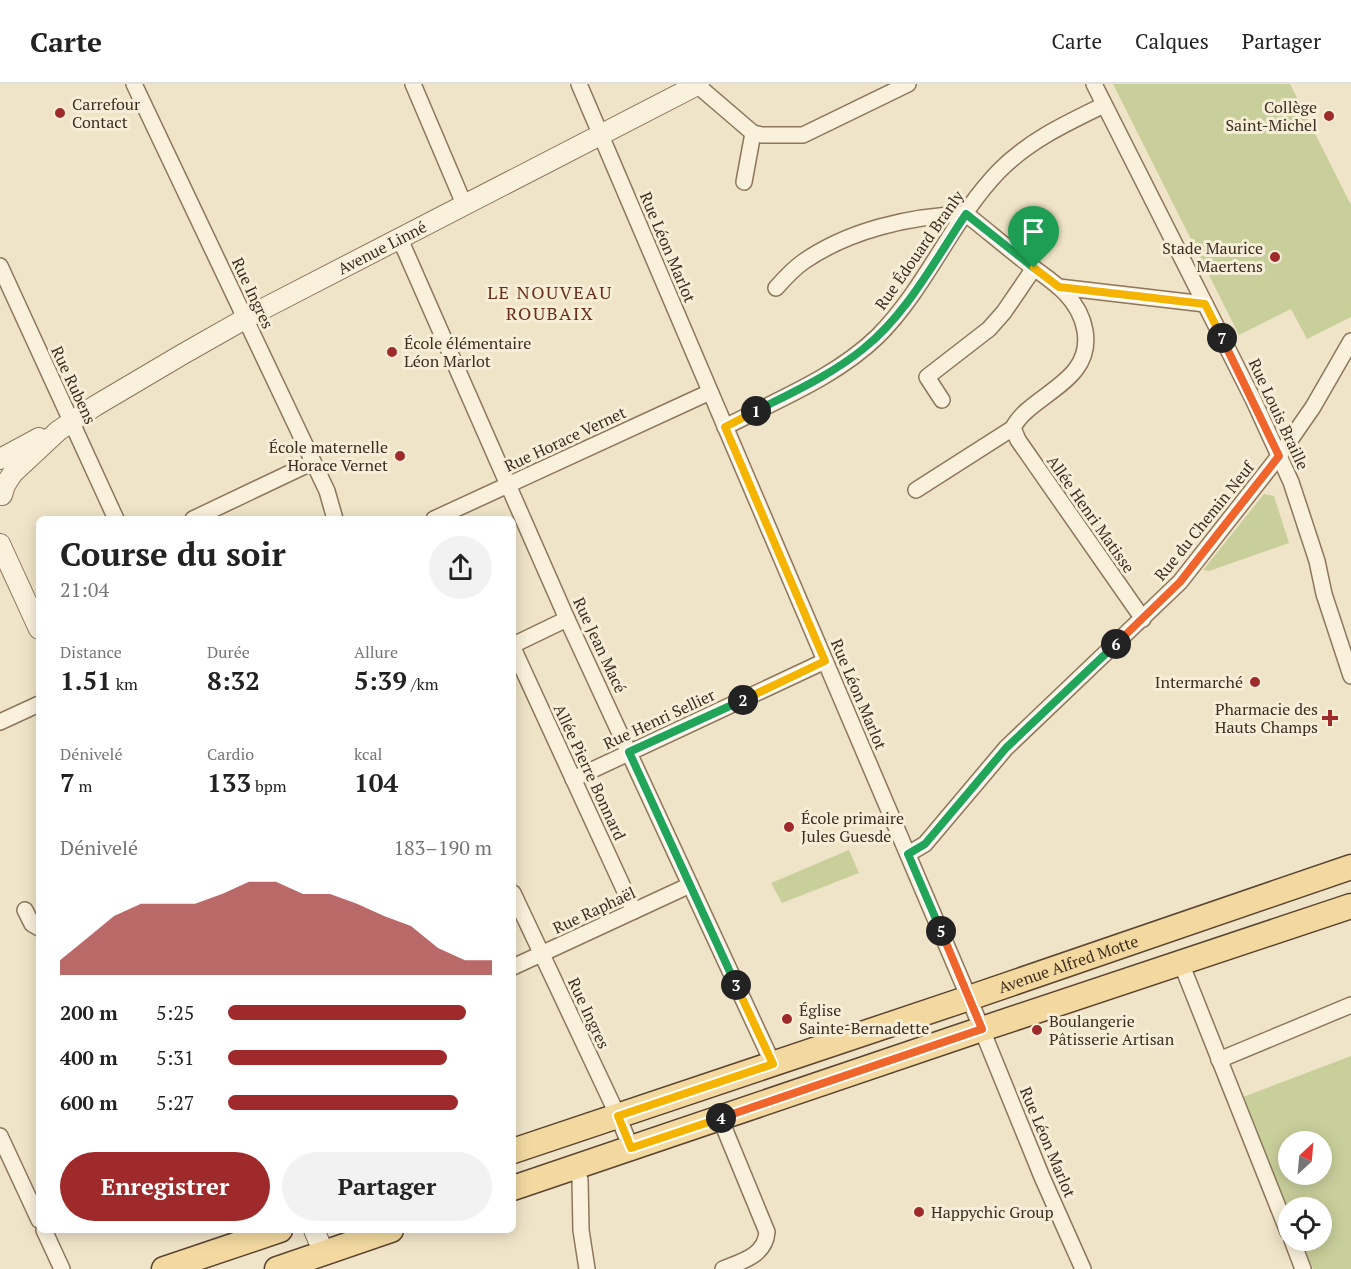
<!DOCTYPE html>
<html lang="fr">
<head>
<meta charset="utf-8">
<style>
  body { margin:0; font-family:"PT Serif",serif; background:#f2f2f2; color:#222; height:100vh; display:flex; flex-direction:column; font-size:22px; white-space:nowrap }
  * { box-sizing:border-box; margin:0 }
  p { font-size:20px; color:#767676 }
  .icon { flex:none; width:33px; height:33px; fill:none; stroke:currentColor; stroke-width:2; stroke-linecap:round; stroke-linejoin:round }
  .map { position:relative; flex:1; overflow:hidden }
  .drawer { position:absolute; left:36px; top:432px; width:480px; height:717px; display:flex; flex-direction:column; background:#fff; border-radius:9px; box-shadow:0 3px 15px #0003 }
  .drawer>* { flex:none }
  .needle { width:39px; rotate:26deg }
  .fabs { position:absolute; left:1278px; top:1047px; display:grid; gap:12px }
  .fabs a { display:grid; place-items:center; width:54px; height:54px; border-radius:50%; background:#fff; box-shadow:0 3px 15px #0003; font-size:30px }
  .pin { position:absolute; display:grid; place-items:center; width:51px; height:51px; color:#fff; margin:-62px -26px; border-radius:50% 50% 50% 0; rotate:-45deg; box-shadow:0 0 6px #0007 }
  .pin .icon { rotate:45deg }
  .km { position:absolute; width:30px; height:30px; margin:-15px; border-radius:50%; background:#222; color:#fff; font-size:16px; line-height:30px; text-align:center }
  .round { display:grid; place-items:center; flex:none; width:63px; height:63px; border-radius:32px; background:#f2f2f2 }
  .headline { display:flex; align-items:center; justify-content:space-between; height:102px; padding:0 24px }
  h1 { font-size:33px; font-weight:700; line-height:45px }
  .stats { display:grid; grid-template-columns:repeat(3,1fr); gap:9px; height:102px; padding:6px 24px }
  .stats div { display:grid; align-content:center }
  .stats b { font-size:26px; font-weight:700 }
  .stats small { font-size:16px; font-weight:400 }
  .stats p { font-size:16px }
  .chart { height:168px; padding:12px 24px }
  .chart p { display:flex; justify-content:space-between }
  .chart svg { width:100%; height:108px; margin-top:6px; fill:#9e2a2b; opacity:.7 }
  .cta { display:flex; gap:12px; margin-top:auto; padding:12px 24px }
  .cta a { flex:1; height:69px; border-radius:36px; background:#9e2a2b; color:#fff; font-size:24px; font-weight:700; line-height:69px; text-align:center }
  .cta a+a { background:#f2f2f2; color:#222 }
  ul { padding:0 24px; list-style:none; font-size:20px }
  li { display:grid; grid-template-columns:96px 72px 1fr; align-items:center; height:45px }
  li i { height:15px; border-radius:8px; background:#9e2a2b }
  header { display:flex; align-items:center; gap:36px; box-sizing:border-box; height:84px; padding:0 30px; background:#fff; border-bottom:2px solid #e0e0e0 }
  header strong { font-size:28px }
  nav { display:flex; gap:33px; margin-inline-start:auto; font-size:21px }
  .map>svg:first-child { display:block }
  .green { fill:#c9cf9b; fill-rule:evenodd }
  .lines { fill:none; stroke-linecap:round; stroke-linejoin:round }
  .minor-casing { stroke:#8d765c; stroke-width:18 }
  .tertiary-casing { stroke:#8d765c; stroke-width:22 }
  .primary-casing { stroke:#5b4430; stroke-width:27 }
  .minor { stroke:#faf1dc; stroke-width:15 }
  .tertiary { stroke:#faf1dc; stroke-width:20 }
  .primary { stroke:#f3d9a0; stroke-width:24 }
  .split-1-casing { stroke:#fff; stroke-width:12 }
  .split-2-casing { stroke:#fff; stroke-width:12 }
  .split-3-casing { stroke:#fff; stroke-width:12 }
  .split-4-casing { stroke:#fff; stroke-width:12 }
  .split-5-casing { stroke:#fff; stroke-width:12 }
  .split-6-casing { stroke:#fff; stroke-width:12 }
  .split-7-casing { stroke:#fff; stroke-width:12 }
  .split-8-casing { stroke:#fff; stroke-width:12 }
  .split-1 { stroke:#22a559; stroke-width:8 }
  .split-2 { stroke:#f5b400; stroke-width:8 }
  .split-3 { stroke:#22a559; stroke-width:8 }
  .split-4 { stroke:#f5b400; stroke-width:8 }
  .split-5 { stroke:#f0652b; stroke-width:8 }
  .split-6 { stroke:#22a559; stroke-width:8 }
  .split-7 { stroke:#f0652b; stroke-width:8 }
  .split-8 { stroke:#f5b400; stroke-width:8 }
  .poi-dot { fill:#9e2a2b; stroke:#f7eed8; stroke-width:2 }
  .labels { text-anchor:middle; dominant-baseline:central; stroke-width:6; stroke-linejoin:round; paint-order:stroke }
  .poi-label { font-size:16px; fill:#3d2e20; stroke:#f7eed8; text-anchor:start }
  .street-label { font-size:16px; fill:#3d2e20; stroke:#f7eed8 }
  .neighbourhood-label { font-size:18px; letter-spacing:1.5px; fill:#6b2e1e; stroke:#f7eed8 }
</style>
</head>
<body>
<header>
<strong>Carte</strong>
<nav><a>Carte</a><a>Calques</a><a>Partager</a></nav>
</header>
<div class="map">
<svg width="1351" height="1185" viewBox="0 0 1351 1185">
  <rect width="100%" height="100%" fill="#f0e4c8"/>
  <!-- green -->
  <g class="green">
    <path d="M1113 0H1290L1351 121V233L1307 255 1291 225 1239 251Z"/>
    <path d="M1264 410 1274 412 1289 459 1209 487 1203 486Z"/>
    <path d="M849 766 859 789 782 819 771 799Z"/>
    <path d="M1351 972V1185H1313L1300 1157 1322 1156V1124H1288V1130L1238 1015ZM1288 1058H1322V1090H1288Z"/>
  </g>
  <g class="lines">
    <defs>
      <g id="minor">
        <path d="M134 0 327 407 335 435"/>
        <path d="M413 0 464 120"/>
        <path d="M579 0 969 914 1042 1093 1083 1185"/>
        <path d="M1094 0 1253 315 1291 398 1317 477 1324 510 1351 592"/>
        <path d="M697 1 753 49 762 51H803L908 0"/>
        <path d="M744 98 753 49"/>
        <path d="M400 155 567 535 773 980"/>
        <path d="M0 182 116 435"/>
        <path d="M1059 203 1205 220"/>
        <path d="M776 204C784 195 793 185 803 178 849 146 910 132 966 130 985 145 1004 161 1023 176 1037 187 1054 197 1066 210 1085 230 1094 261 1076 285 1061 306 1023 322 1013 344L916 406"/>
        <path d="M942 316 927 293 989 245 1004 228 1034 184"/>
        <path d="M725 343C777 316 836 293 878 252 927 203 952 135 1000 86 1030 56 1067 39 1104 21"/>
        <path d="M1013 344 1018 356 1143 535"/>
        <path d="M193 435 313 378"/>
        <path d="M434 435 710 308"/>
        <path d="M513 561 567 535"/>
        <path d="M513 564 634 827"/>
        <path d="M0 638 39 620"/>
        <path d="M573 695 825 577"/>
        <path d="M908 770 925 760 1006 664 1180 498 1279 372 1313 323 1351 257"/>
        <path d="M513 809 618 1032 631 1064"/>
        <path d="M25 826 32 840 39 844"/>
        <path d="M1181 879 1288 1148"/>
        <path d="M513 883 690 801"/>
        <path d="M1219 976 1351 921"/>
        <path d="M720 1034 767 1148C765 1172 742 1177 723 1185"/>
        <path d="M0 1052 39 1136"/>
        <path d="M576 1083 580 1096 581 1146 587 1185"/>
        <path d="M44 1146 62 1185"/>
        <path d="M1292 1156 1303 1185"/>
      </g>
      <g id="tertiary">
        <path d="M0 375 39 354"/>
        <path id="s1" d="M2 411 5 401 13 389 58 347 95 322 183 270 257 228 699 0"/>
        <path d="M0 460 39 545"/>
        <path d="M314 1146 324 1169"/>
      </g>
      <g id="primary">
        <path id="s2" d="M513 1067 969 914 1351 783"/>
        <path d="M513 1104 982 945 1351 822"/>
        <path d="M164 1185 280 1146"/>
        <path d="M277 1185 391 1146"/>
      </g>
    </defs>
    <!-- minor casing -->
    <use href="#minor" class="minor-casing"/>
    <!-- tertiary casing -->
    <use href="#tertiary" class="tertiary-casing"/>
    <!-- primary casing -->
    <use href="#primary" class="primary-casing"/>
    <!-- minor -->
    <use href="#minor" class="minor"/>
    <!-- tertiary -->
    <use href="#tertiary" class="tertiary"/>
    <!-- primary -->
    <use href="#primary" class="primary"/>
  </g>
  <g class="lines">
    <defs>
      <path id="split-1" d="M756 327C793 308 831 291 863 265 907 230 935 176 966 130L1034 184"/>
      <path id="split-2" d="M743 616 825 577 725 343 756 327"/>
      <path id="split-3" d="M736 901 629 668 743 616"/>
      <path id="split-4" d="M721 1034 631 1064 618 1032 773 980 736 901"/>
      <path id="split-5" d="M721 1034 982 945 941 847"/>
      <path id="split-6" d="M941 847 908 770 925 760 1006 664 1116 560"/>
      <path id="split-7" d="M1116 560 1180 498 1279 372 1222 254"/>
      <path id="split-8" d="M1034 184 1059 203 1205 220 1222 254"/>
    </defs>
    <!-- split-1 casing -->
    <use href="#split-1" class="split-1-casing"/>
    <!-- split-2 casing -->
    <use href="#split-2" class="split-2-casing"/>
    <!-- split-3 casing -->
    <use href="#split-3" class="split-3-casing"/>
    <!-- split-4 casing -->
    <use href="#split-4" class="split-4-casing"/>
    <!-- split-5 casing -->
    <use href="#split-5" class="split-5-casing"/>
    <!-- split-6 casing -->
    <use href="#split-6" class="split-6-casing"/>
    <!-- split-7 casing -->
    <use href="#split-7" class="split-7-casing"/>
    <!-- split-8 casing -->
    <use href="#split-8" class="split-8-casing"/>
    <!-- split-1 -->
    <use href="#split-1" class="split-1"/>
    <!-- split-2 -->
    <use href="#split-2" class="split-2"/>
    <!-- split-3 -->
    <use href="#split-3" class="split-3"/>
    <!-- split-4 -->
    <use href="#split-4" class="split-4"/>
    <!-- split-5 -->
    <use href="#split-5" class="split-5"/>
    <!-- split-6 -->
    <use href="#split-6" class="split-6"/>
    <!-- split-7 -->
    <use href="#split-7" class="split-7"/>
    <!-- split-8 -->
    <use href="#split-8" class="split-8"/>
  </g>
  <!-- markers -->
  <g class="poi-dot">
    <circle cx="60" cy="29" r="6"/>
    <circle cx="1329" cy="32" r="6"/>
    <circle cx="1275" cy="173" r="6"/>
    <circle cx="392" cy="268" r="6"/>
    <circle cx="400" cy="372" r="6"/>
    <circle cx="1255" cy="598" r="6"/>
    <path d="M1327 625h6v6h6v6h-6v6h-6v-6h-6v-6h6z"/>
    <circle cx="789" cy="743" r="6"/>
    <circle cx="787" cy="935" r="6"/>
    <circle cx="1037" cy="946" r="6"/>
    <circle cx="919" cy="1128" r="6"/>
  </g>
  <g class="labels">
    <!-- poi labels -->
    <g class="poi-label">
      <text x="72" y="20">Carrefour<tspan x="72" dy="18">Contact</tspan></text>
      <text x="1317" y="23" text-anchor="end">Collège<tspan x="1317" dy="18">Saint-Michel</tspan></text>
      <text x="1263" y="164" text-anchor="end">Stade Maurice<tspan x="1263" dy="18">Maertens</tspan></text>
      <text x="404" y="259">École élémentaire<tspan x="404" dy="18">Léon Marlot</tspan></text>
      <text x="388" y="363" text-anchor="end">École maternelle<tspan x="388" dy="18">Horace Vernet</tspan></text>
      <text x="1243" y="598" text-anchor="end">Intermarché</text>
      <text x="1318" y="625" text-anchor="end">Pharmacie des<tspan x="1318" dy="18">Hauts Champs</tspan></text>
      <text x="801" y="734">École primaire<tspan x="801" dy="18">Jules Guesde</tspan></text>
      <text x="799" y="926">Église<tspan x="799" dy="18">Sainte-Bernadette</tspan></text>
      <text x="1049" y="937">Boulangerie<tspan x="1049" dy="18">Pâtisserie Artisan</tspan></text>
      <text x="931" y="1128">Happychic Group</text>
    </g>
    <!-- street labels -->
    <g class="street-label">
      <text stroke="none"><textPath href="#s1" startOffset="459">Avenue Linné</textPath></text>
      <text transform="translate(668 163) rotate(67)">Rue Léon Marlot</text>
      <text transform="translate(919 166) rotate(-55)">Rue Édouard Branly</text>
      <text transform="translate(253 209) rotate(65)">Rue Ingres</text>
      <text transform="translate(74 301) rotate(65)">Rue Rubens</text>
      <text transform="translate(1279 330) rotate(65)">Rue Louis Braille</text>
      <text transform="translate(565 355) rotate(-25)">Rue Horace Vernet</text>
      <text transform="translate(1091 430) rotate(55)">Allée Henri Matisse</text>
      <text transform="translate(1204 437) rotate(-51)">Rue du Chemin Neuf</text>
      <text transform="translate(600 561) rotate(65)">Rue Jean Macé</text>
      <text transform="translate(859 610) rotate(67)">Rue Léon Marlot</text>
      <text transform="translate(659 635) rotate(-25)">Rue Henri Sellier</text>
      <text transform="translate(590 688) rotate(65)">Allée Pierre Bonnard</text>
      <text transform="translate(594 826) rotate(-25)">Rue Raphaël</text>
      <text stroke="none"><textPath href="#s2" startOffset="586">Avenue Alfred Motte</textPath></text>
      <text transform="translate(589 929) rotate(65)">Rue Ingres</text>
      <text transform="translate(1048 1058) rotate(67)">Rue Léon Marlot</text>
    </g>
    <!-- neighbourhood labels -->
    <g class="neighbourhood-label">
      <text x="550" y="208">LE NOUVEAU<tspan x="550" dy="21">ROUBAIX</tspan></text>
    </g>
  </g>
</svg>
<div class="fabs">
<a><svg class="needle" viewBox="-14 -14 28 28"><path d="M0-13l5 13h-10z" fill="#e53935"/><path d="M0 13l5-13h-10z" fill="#767676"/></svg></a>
<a><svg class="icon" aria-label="locate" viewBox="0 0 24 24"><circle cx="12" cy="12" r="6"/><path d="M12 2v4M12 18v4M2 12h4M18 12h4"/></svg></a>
</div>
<div class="pin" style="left:1034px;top:184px;background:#1e9e55"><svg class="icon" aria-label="arrive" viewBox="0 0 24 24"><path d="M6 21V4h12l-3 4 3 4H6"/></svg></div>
<b class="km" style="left:756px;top:327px">1</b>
<b class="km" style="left:743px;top:616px">2</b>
<b class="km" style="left:736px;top:901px">3</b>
<b class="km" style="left:721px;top:1034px">4</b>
<b class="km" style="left:941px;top:847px">5</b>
<b class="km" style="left:1116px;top:560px">6</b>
<b class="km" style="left:1222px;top:254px">7</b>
<section class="drawer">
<div class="headline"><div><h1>Course du soir</h1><p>21:04</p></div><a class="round"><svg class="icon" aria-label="share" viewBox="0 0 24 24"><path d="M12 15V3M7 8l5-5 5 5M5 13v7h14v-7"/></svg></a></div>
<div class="stats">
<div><p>Distance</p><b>1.51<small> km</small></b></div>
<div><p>Durée</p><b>8:32</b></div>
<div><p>Allure</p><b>5:39<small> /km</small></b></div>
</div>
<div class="stats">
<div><p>Dénivelé</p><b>7<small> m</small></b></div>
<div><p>Cardio</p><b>133<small> bpm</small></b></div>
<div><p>kcal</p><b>104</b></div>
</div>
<div class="chart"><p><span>Dénivelé</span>183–190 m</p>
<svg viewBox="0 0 160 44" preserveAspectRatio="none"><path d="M0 44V38L10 29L20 20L30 15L40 15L50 15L60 11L70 6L80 6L90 11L100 11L110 15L120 20L130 24L140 33L150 38L160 38V44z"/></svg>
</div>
<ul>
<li><b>200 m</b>5:25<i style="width:90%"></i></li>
<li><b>400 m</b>5:31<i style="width:83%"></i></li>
<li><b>600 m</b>5:27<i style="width:87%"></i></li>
</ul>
<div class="cta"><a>Enregistrer</a><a>Partager</a></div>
</section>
</div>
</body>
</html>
